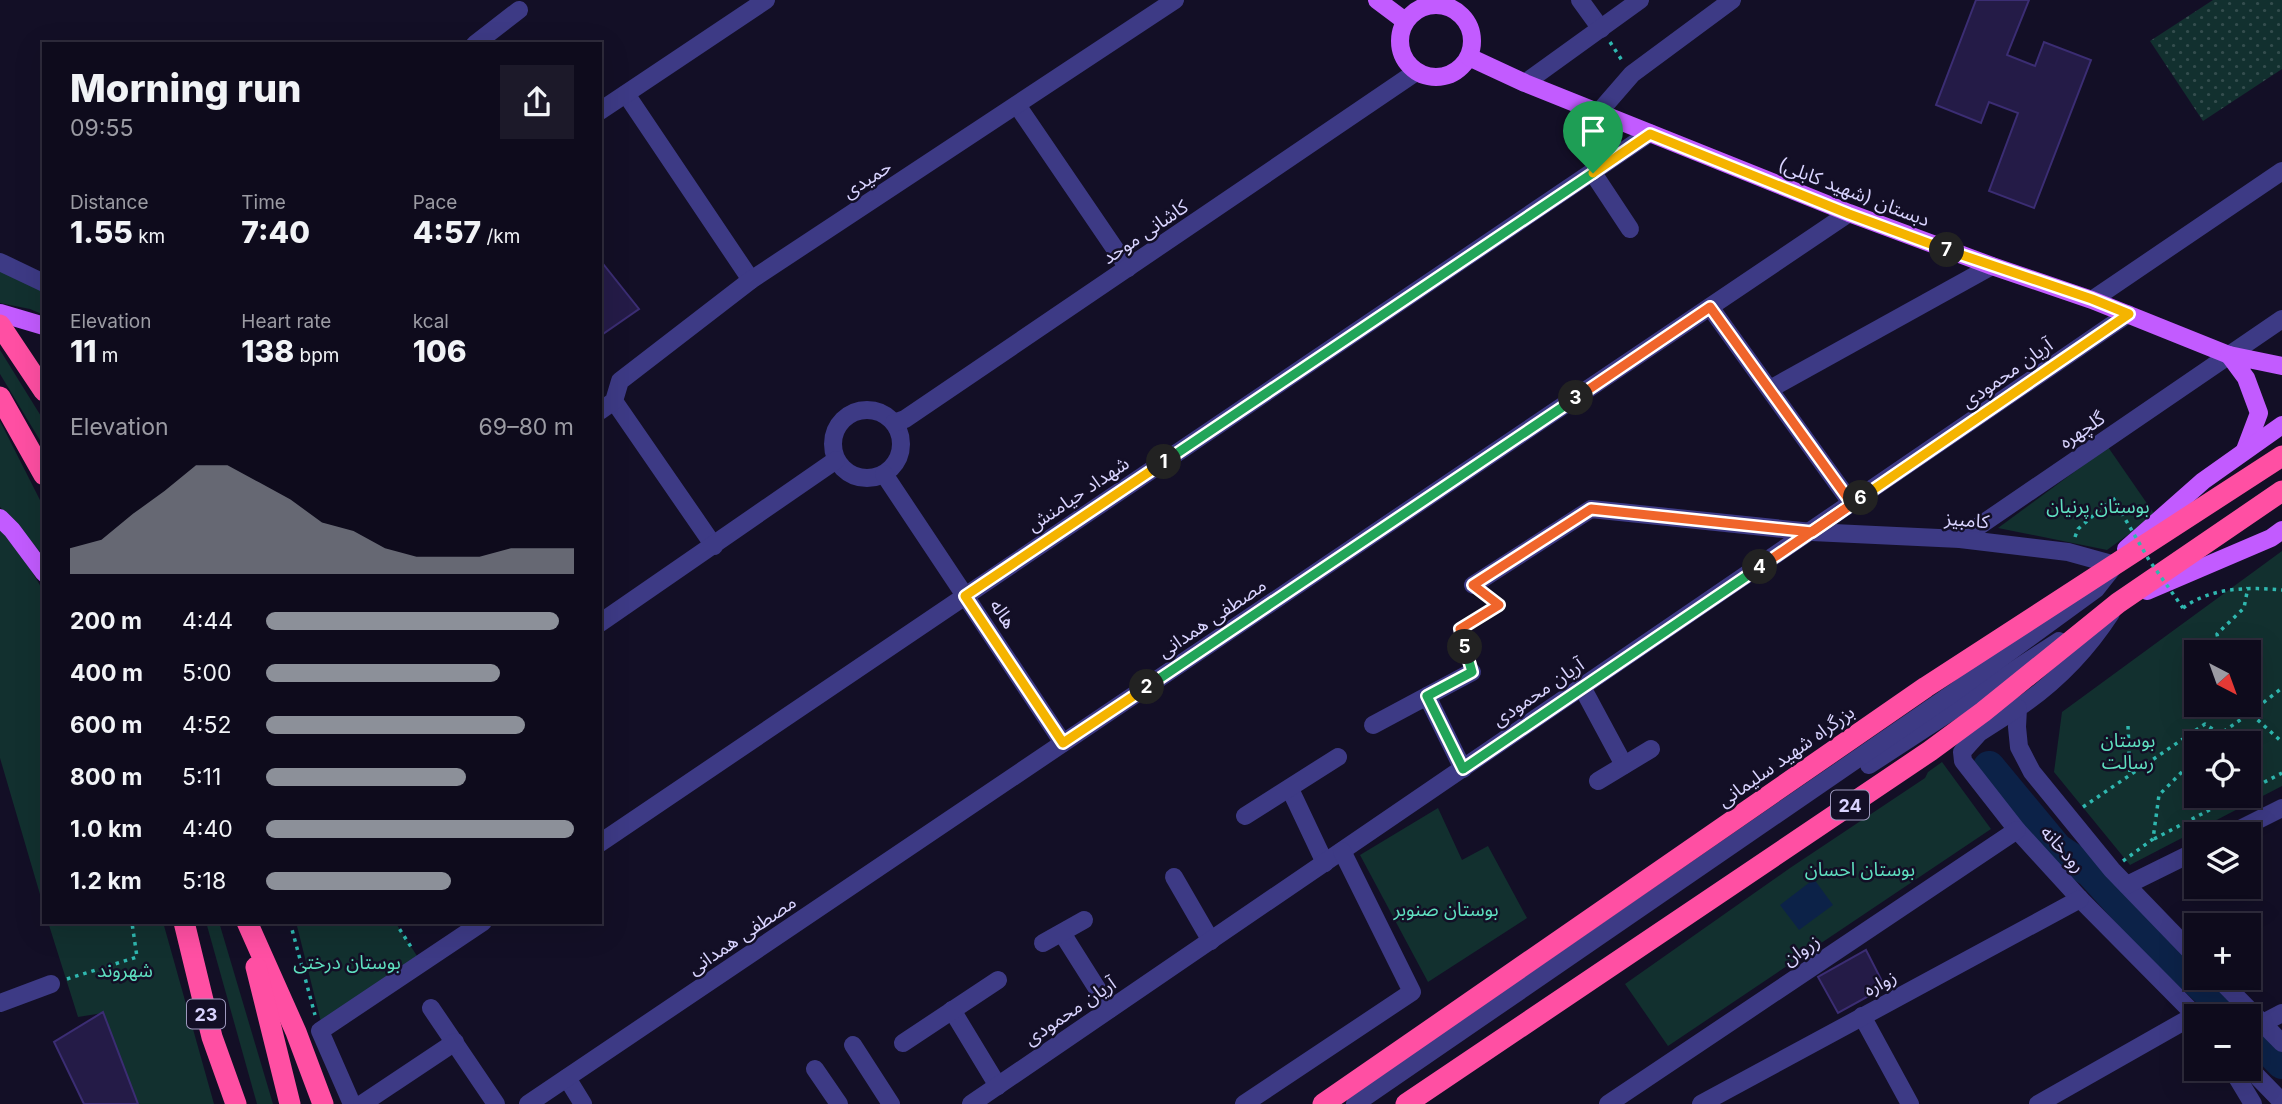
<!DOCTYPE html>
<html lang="en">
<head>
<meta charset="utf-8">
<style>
  body { margin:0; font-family:Inter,"Noto Sans Arabic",sans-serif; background:#1c1929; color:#f1f3f6; height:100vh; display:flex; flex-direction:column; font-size:26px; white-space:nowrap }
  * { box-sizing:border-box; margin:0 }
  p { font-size:23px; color:#9b9ba3 }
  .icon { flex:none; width:38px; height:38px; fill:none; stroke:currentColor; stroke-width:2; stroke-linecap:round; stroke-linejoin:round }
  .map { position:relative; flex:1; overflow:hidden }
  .details { position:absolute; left:42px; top:42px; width:560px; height:882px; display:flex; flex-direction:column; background:#0e0b1c; border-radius:0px; box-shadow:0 7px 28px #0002,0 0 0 2px #2e2b3b }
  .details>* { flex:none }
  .needle { width:46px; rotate:139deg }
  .tools { position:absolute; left:2184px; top:640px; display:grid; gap:14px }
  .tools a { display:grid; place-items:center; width:77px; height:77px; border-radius:0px; background:#0e0b1c; box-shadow:0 7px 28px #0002,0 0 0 2px #2e2b3b; font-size:35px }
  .pin { position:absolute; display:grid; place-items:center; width:60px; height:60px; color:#fff; margin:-72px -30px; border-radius:50% 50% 50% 0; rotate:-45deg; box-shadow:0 0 7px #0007 }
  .pin .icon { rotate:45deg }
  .km { position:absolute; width:35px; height:35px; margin:-18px; border-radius:50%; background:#222; color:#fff; font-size:19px; line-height:35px; text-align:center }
  .round { display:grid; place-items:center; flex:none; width:74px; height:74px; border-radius:0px; background:#1c1929 }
  .overview { display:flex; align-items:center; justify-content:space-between; height:119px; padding:0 28px }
  h1 { font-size:38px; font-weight:800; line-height:52px }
  .figures { display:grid; grid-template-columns:repeat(3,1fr); gap:10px; height:119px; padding:7px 28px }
  .figures div { display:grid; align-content:center }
  .figures b { font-size:30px; font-weight:800 }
  .figures small { font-size:19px; font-weight:400 }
  .figures p { font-size:19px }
  .chart { height:196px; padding:14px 28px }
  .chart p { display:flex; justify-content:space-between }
  .chart svg { width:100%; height:126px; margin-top:7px; fill:#8c9099; opacity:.7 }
  ul { padding:0 28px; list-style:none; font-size:23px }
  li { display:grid; grid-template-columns:112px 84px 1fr; align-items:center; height:52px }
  li i { height:18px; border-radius:9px; background:#8c9099 }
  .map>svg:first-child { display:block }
  .grass { fill:url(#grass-dots) }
  .green { fill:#12302f; fill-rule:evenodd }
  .water { fill:#0c2248 }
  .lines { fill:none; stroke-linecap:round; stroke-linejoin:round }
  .river { stroke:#0c2248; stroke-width:32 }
  .building { fill:#241b47; stroke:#3b2d73; stroke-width:2 }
  .path { stroke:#2fb8b0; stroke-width:3.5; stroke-dasharray:3.5 5; stroke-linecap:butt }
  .minor { stroke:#3d3a85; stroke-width:18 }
  .major { stroke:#c25bff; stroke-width:18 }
  .highway { stroke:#ff4fa3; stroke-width:21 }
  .path-bridge { stroke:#2fb8b0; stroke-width:3.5; stroke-dasharray:3.5 5; stroke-linecap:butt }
  .split-1-casing { stroke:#fff; stroke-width:14 }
  .split-2-casing { stroke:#fff; stroke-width:14 }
  .split-3-casing { stroke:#fff; stroke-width:14 }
  .split-4-casing { stroke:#fff; stroke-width:14 }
  .split-5-casing { stroke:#fff; stroke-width:14 }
  .split-6-casing { stroke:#fff; stroke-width:14 }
  .split-7-casing { stroke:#fff; stroke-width:14 }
  .split-8-casing { stroke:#fff; stroke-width:14 }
  .split-1 { stroke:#22a559; stroke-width:9 }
  .split-2 { stroke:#f5b400; stroke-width:9 }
  .split-3 { stroke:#22a559; stroke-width:9 }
  .split-4 { stroke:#f0652b; stroke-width:9 }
  .split-5 { stroke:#22a559; stroke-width:9 }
  .split-6 { stroke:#f0652b; stroke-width:9 }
  .split-7 { stroke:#f5b400; stroke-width:9 }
  .split-8 { stroke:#f5b400; stroke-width:9 }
  .labels { text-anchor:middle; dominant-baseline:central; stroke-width:5; stroke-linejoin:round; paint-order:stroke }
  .shield { fill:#130f26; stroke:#9e99be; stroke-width:2 }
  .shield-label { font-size:18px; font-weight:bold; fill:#d9d4ff }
  .street-label { font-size:19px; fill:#d9d4ff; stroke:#130f26 }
  .park-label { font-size:19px; fill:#5fe0c0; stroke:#130f26 }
</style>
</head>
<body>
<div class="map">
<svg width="2282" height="1104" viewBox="0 0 2282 1104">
  <defs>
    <pattern id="grass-dots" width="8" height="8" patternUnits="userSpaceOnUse" patternTransform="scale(1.75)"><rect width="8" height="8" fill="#12302f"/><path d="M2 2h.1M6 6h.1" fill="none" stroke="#344d4e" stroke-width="1.8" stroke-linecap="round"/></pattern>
  </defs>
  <rect width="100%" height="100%" fill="#130f26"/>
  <!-- grass -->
  <path class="grass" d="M2213 0H2282V69L2203 121 2150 41Z"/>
  <!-- green -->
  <g class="green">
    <path d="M0 269 44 290V315L30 309 0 303Z"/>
    <path d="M0 350 44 421V447L0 374Z"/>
    <path d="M0 421 44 508V556L0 507Z"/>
    <path d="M2108 447 2155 515 2107 550 1998 528Z"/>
    <path d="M0 529 25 560 44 592V908L0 758Z"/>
    <path d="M2282 551V786L2130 865 2054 772 2062 712ZM2196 653H2249V705H2196ZM2196 744H2249V796H2196Z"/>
    <path d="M1942 762 1991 829 1668 1046 1625 984 1790 868 1925 778 1928 772Z"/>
    <path d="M1438 808 1462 860 1488 846 1527 918 1428 982 1360 855Z"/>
    <path d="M48 922H163L214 1104H138L103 1013 78 1017Z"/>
    <path d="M206 922H219L273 1104H257Z"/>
    <path d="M296 922H395L419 959 322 1026Z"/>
  </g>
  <!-- water -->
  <path class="water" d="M1814 879 1833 905 1799 930 1780 905Z"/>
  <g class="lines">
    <!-- river -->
    <g class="river">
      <path d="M1989 767 2057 849 2091 872 2153 940 2235 1017"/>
      <path d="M2249 1030 2282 1063"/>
    </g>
  </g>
  <!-- building -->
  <g class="building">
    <path d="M1976 0H2029L2007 55 2035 66 2044 42 2091 60 2034 208 1989 191 2018 113 1989 102 1981 123 1936 105Z"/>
    <path d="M600 260 639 309 600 336Z"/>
    <path d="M1866 950 1885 987 1838 1013 1818 977Z"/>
    <path d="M103 1012 138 1104H84L54 1042Z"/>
  </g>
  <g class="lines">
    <!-- path -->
    <g class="path">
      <path d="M1610 42 1623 62"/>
      <path d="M2075 537 2078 529 2113 498"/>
      <path d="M2183 608C2211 587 2248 587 2282 590"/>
      <path d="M2221 653 2217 634 2244 608 2248 587"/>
      <path d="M1468 657 1460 630 1499 605 1485 595"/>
      <path d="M2249 692 2259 706"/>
      <path d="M2250 713 2282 688"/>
      <path d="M2128 726 2130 775"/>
      <path d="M2210 744 2220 734"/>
      <path d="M2249 790 2282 773"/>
      <path d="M2083 807 2205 724 2220 734 2250 713 2282 742"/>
      <path d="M2154 839 2236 796"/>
      <path d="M2123 861 2153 839 2159 795 2196 758"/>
      <path d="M290 922 315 1015"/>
      <path d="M395 922 413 950"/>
      <path d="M67 979 137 957 132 923 135 922"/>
    </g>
    <!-- minor -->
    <g class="minor">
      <path d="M1580 0 1601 29"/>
      <path d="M1439 5 1440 0"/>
      <path d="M475 44 519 10"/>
      <path d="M1525 83 1640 0"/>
      <path d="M626 94 751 280"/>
      <path d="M1017 105 1128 268"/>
      <path d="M600 111 766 0"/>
      <path d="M1599 112 1632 74 1732 0"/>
      <path d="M1593 173 1630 229"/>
      <path d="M0 262 44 283"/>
      <path d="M2092 300 2282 171"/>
      <path d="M1710 307 1852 504"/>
      <path d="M1770 389 1992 266"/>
      <path d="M614 401 714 546"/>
      <circle cx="867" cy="444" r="34"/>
      <path d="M600 411 614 401 620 381 751 280 1175 0"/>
      <path d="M894 423 905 419 1416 72"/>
      <path d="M884 474 1063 743"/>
      <path d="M1960 539 2282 319"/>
      <path d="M2111 613C2087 650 2055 683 2018 708L2017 727 2019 747 2032 772 2112 870 2196 957"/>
      <path d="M600 623 836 460"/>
      <path d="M1582 687 1624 765"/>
      <path d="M1427 696 1463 769"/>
      <path d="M2018 708 1979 733 1962 752 1963 761 2017 830 2080 899 2197 1017"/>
      <path d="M1373 725 1472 672"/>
      <path d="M1869 765 2059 641"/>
      <path d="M1598 781 1651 749"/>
      <path d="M1290 789 1325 863"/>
      <path d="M1245 816 1338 757"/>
      <path d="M2228 835 2282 808"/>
      <path d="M600 843 1650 133"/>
      <path d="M1174 877 1211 941"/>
      <path d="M2127 885 2196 851"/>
      <path d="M1062 933 1110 1009"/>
      <path d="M1043 943 1084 920"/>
      <path d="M2218 978 2282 1043"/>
      <path d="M0 1003 51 984"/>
      <path d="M431 1008 496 1104"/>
      <path d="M952 1010 998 1086"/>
      <path d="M1862 1016 1910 1104"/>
      <path d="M2263 1023 2282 1013"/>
      <path d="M903 1043 998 980"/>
      <path d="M853 1045 891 1104"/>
      <path d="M2249 1068 2282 1102"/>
      <path d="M815 1069 839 1104"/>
      <path d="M2232 1069 2253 1104"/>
      <path d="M567 1078 583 1104"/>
      <path d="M352 1104 320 1031 483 922"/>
      <path d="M362 1104 455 1042"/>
      <path d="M528 1104 1849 213"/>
      <path d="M971 1104 2128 314"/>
      <path d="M1244 1104 1412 992 1342 851"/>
      <path d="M1355 1104 1953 693 2096 589 2115 565 2068 552 1960 539 1812 532 1591 509 1473 585"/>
      <path d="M1608 1104 2017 830"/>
      <path d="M1701 1104 2080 899"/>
      <path d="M2038 1104 2195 1015"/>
    </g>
    <!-- major -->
    <g class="major">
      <path d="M1377 0 1405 21"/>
      <circle cx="1436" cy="41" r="36"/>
      <path d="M1469 57 1525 83 1849 213 1992 266 2092 300 2229 355"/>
      <path d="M0 313 44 326"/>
      <path d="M2245 450 2259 413 2246 378 2229 355 2282 366"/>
      <path d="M0 518 12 530 44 573"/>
      <path d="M2126 549 2203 481 2282 425"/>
      <path d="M2147 591 2271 538 2282 530"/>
    </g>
    <!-- highway -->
    <g class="highway">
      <path d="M0 325 44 391"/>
      <path d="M0 397 44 475"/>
      <path d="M184 922 212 1037 236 1104"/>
      <path d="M247 922 296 1032 323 1104"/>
      <path d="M256 967 290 1104"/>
      <path d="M1323 1104 1926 687 2282 456"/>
      <path d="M1406 1104 1930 751 1983 712 2118 603 2282 491"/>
    </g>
    <!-- path-bridge -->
    <path class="path-bridge" d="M2113 498 2149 560 2183 608"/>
  </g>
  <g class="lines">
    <defs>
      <path id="split-1" d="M1164 462 1593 173"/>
      <path id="split-2" d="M1147 687 1063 743 965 596 1164 462"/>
      <path id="split-3" d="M1147 687 1576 398"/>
      <path id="split-4" d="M1576 398 1710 307 1852 504 1760 567"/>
      <path id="split-5" d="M1465 647 1472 672 1427 696 1463 769 1760 567"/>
      <path id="split-6" d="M1465 647 1460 629 1499 605 1473 585 1591 509 1812 532 1861 498"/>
      <path id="split-7" d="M1861 498 2129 314 2092 299 1947 250"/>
      <path id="split-8" d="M1593 173 1650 134 1849 214 1947 250"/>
    </defs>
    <!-- split-1 casing -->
    <use href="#split-1" class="split-1-casing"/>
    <!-- split-2 casing -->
    <use href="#split-2" class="split-2-casing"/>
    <!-- split-3 casing -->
    <use href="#split-3" class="split-3-casing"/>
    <!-- split-4 casing -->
    <use href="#split-4" class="split-4-casing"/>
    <!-- split-5 casing -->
    <use href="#split-5" class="split-5-casing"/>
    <!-- split-6 casing -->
    <use href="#split-6" class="split-6-casing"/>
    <!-- split-7 casing -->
    <use href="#split-7" class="split-7-casing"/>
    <!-- split-8 casing -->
    <use href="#split-8" class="split-8-casing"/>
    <!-- split-1 -->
    <use href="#split-1" class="split-1"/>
    <!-- split-2 -->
    <use href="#split-2" class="split-2"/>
    <!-- split-3 -->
    <use href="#split-3" class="split-3"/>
    <!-- split-4 -->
    <use href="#split-4" class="split-4"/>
    <!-- split-5 -->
    <use href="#split-5" class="split-5"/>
    <!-- split-6 -->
    <use href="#split-6" class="split-6"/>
    <!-- split-7 -->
    <use href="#split-7" class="split-7"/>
    <!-- split-8 -->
    <use href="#split-8" class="split-8"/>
  </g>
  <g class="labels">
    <!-- shield labels -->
    <g class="shield">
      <rect x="1831" y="790.5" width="38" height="29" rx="5"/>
      <rect x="187" y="999.5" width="38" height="29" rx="5"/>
    </g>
    <g class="shield-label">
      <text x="1850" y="805">24</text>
      <text x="206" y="1014">23</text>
    </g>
    <!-- street labels -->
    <g class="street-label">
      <text transform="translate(867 179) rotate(-33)">حمیدی</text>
      <text transform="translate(1854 192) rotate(21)">دبستان (شهید کابلی)</text>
      <text transform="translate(1145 232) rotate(-34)">کاشانی موحد</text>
      <text transform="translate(2007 373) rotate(-35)">آریان محمودی</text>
      <text transform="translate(2082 430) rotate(-34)">گلچهره</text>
      <text transform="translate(1078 494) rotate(-34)">شهداد حیامنش</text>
      <text transform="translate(1967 520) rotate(5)">کامبیز</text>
      <text transform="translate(1003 614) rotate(56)">هاله</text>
      <text transform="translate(1212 618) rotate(-34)">مصطفی همدانی</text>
      <text transform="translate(1538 692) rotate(-34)">آریان محمودی</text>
      <text transform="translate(1786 756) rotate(-35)">بزرگراه شهید سلیمانی</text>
      <text transform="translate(2063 849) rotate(48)">رودخانه</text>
      <text transform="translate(742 935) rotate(-34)">مصطفی همدانی</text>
      <text transform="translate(1801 950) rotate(-34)">زروان</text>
      <text transform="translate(1880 983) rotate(-28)">زواره</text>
      <text transform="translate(1070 1011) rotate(-34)">آریان محمودی</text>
    </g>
    <!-- park labels -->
    <g class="park-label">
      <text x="2098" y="506">بوستان پرنیان</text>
      <text x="2128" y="740">بوستان<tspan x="2128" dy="22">رسالت</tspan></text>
      <text x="1860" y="869">بوستان احسان</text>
      <text x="1446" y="909">بوستان صنوبر</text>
      <text x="347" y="962">بوستان درختی</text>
      <text x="125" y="970">شهروند</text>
    </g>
  </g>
</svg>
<div class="tools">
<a><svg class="needle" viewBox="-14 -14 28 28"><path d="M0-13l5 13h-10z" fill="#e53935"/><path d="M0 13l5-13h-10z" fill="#9b9ba3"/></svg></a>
<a><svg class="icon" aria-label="locate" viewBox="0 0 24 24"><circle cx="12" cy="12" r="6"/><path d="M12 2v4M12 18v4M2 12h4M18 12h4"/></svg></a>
<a><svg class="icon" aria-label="layers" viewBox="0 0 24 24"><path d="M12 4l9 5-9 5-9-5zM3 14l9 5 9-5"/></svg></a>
<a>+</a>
<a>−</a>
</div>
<div class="pin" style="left:1593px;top:173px;background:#1e9e55"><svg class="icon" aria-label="arrive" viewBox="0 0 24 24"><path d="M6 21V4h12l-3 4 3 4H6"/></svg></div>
<b class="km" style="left:1164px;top:462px">1</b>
<b class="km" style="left:1147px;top:687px">2</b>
<b class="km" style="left:1576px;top:398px">3</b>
<b class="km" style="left:1760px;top:567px">4</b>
<b class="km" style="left:1465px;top:647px">5</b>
<b class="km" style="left:1861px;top:498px">6</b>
<b class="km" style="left:1947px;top:250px">7</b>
<section class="details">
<div class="overview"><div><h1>Morning run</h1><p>09:55</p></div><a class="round"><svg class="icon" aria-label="share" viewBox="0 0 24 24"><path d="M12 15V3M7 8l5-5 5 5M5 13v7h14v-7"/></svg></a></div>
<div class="figures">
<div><p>Distance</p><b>1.55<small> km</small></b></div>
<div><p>Time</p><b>7:40</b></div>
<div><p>Pace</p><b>4:57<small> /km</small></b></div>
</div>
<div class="figures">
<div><p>Elevation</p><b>11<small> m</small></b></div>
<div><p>Heart rate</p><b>138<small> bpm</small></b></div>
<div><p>kcal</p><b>106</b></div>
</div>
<div class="chart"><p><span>Elevation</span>69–80 m</p>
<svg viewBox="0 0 160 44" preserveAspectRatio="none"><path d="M0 44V35L10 32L20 23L30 15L40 6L50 6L60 12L70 18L80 26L90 29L100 35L110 38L120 38L130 38L140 35L150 35L160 35V44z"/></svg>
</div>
<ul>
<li><b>200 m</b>4:44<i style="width:95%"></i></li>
<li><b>400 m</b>5:00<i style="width:76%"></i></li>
<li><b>600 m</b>4:52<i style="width:84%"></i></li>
<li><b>800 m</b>5:11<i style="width:65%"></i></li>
<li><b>1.0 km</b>4:40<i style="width:100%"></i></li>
<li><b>1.2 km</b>5:18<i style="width:60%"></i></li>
</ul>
</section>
</div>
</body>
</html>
